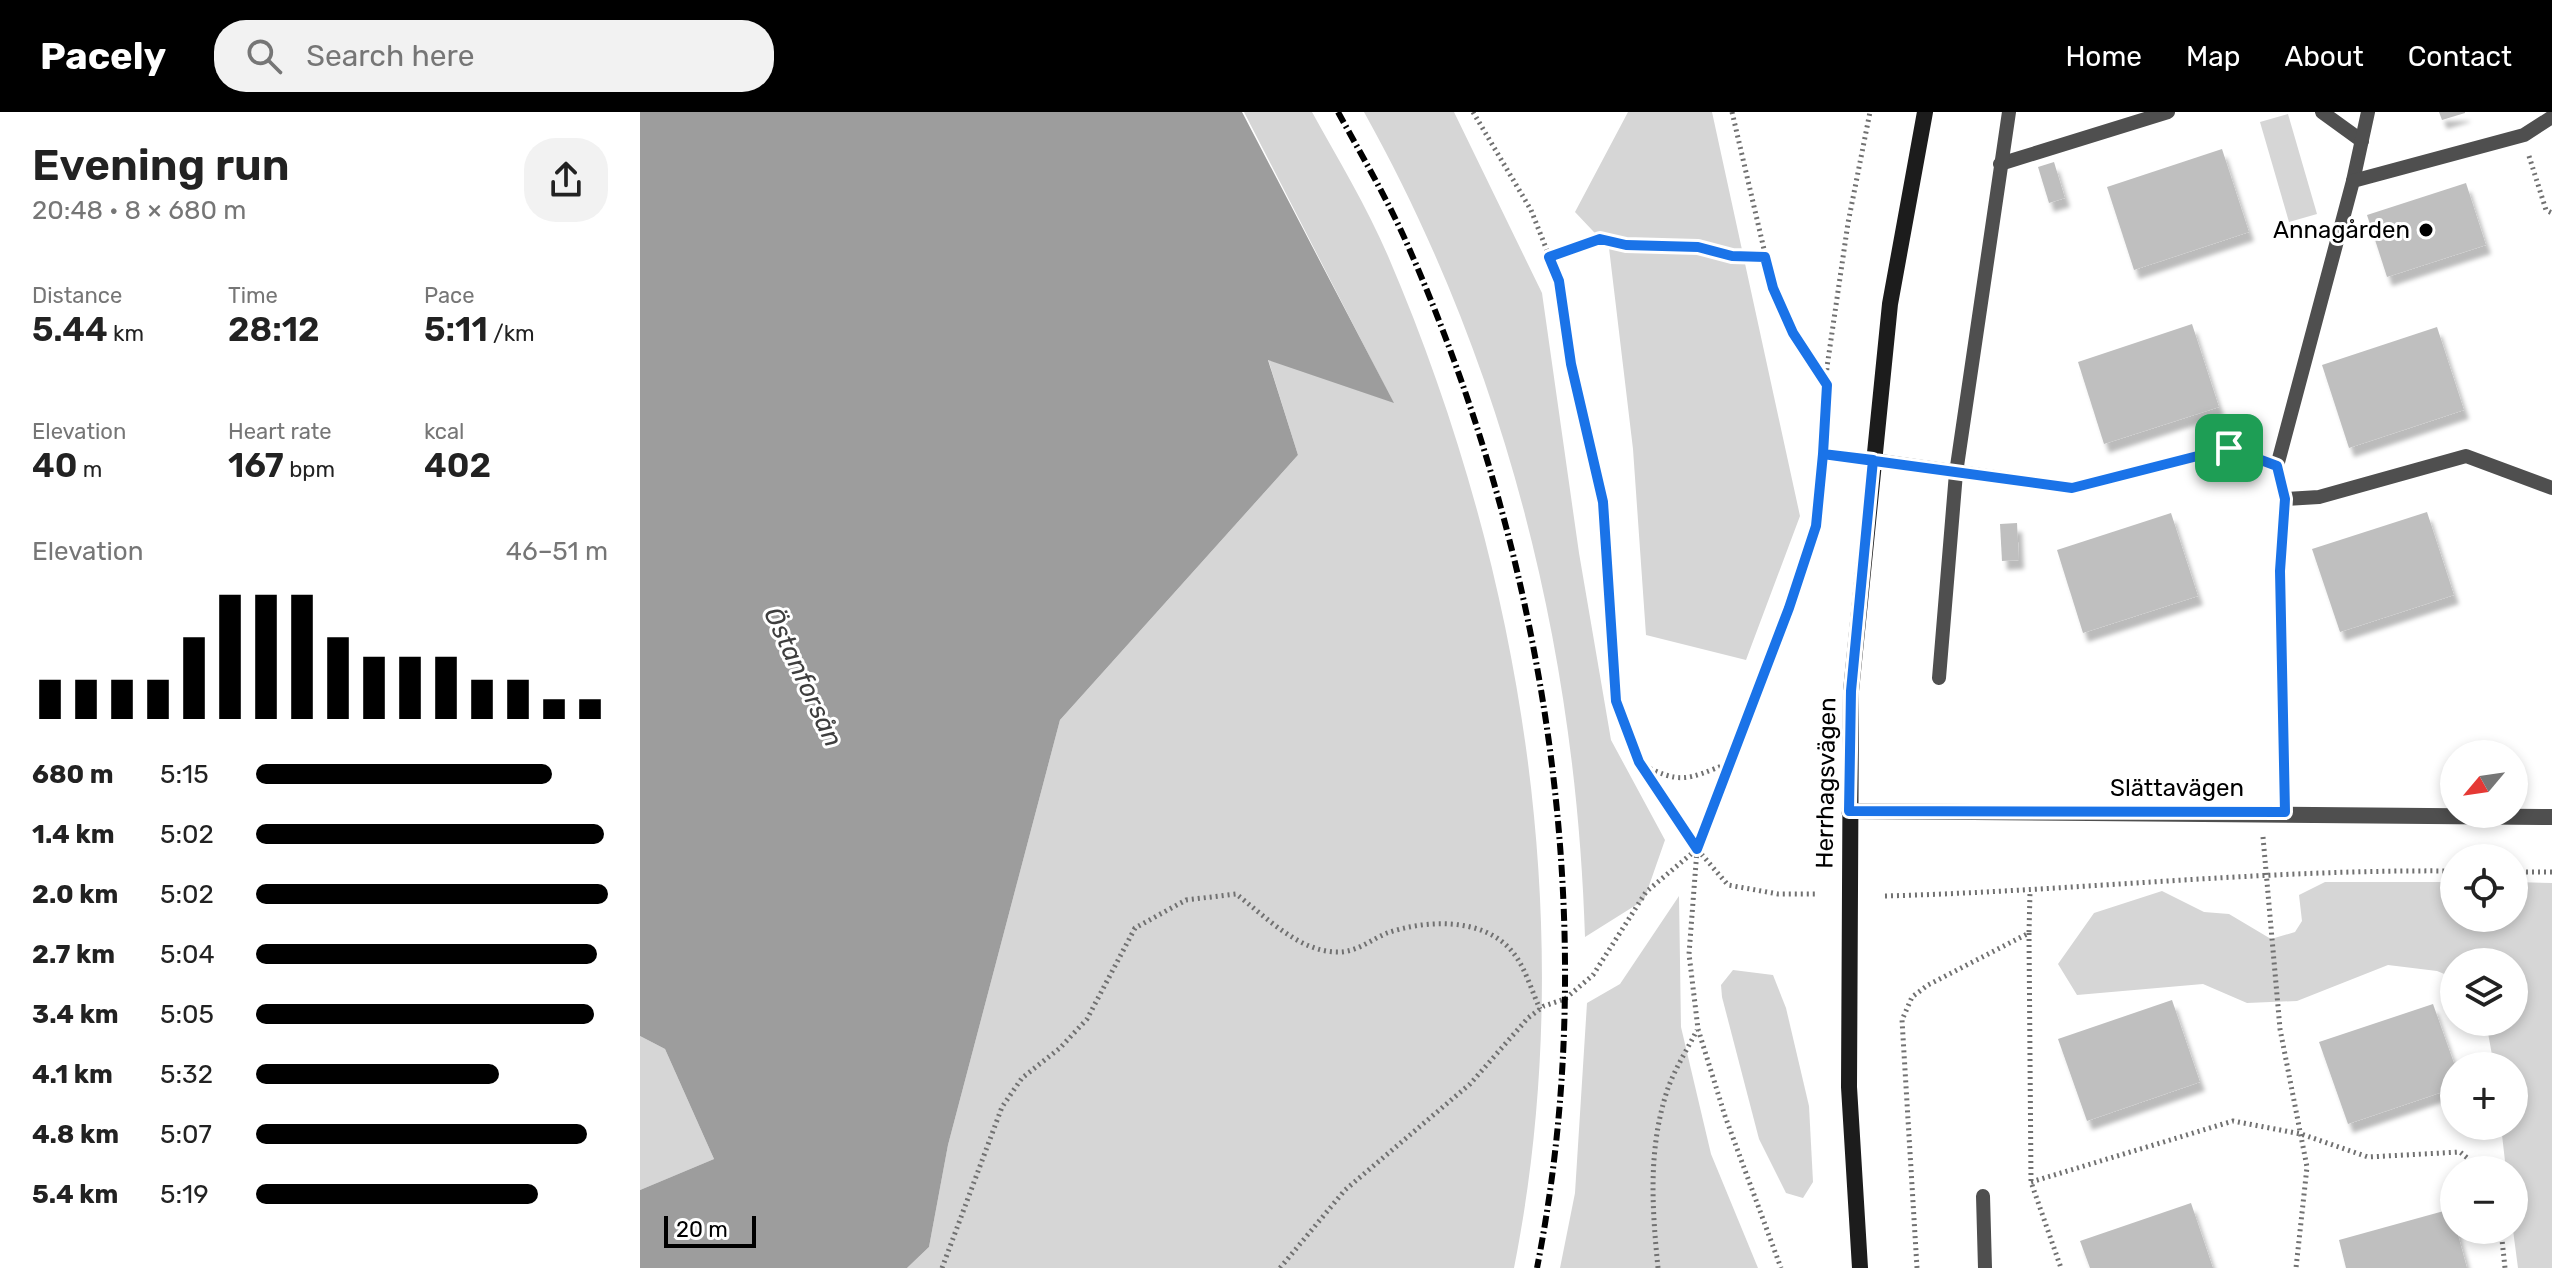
<!DOCTYPE html>
<html lang="en">
<head>
<meta charset="utf-8">
<style>
  body { margin:0; font-family:Rubik,sans-serif; background:#f2f2f2; color:#222; height:100vh; display:flex; flex-direction:column; font-size:30px; white-space:nowrap }
  * { box-sizing:border-box; margin:0 }
  p { font-size:26px; color:#767676 }
  .icon { flex:none; width:44px; height:44px; fill:none; stroke:currentColor; stroke-width:2; stroke-linecap:round; stroke-linejoin:round }
  .map { position:relative; flex:1; overflow:hidden }
  .side { display:flex; flex-direction:column; background:#fff; width:640px }
  .side>* { flex:none }
  .needle { width:52px; rotate:241deg }
  .controls { position:absolute; left:1800px; top:628px; display:grid; gap:16px }
  .controls a { display:grid; place-items:center; width:88px; height:88px; border-radius:50%; background:#fff; box-shadow:0 4px 12px #0003; font-size:40px }
  .scale { position:absolute; left:24px; bottom:20px; width:92px; box-sizing:border-box; padding-left:8px; border:4px solid #000; border-top:0; font-size:22px; line-height:28px; white-space:nowrap; color:#000; -webkit-text-stroke:6px #fff; paint-order:stroke }
  .pin { position:absolute; display:grid; place-items:center; width:68px; height:68px; color:#fff; margin:-34px; border-radius:16px; box-shadow:0 4px 12px #0006 }
  .round { display:grid; place-items:center; flex:none; width:84px; height:84px; border-radius:32px; background:#f2f2f2 }
  .overview { display:flex; align-items:center; justify-content:space-between; height:136px; padding:0 32px }
  h1 { font-size:44px; font-weight:600; line-height:60px }
  .figures { display:grid; grid-template-columns:repeat(3,1fr); gap:12px; height:136px; padding:8px 32px }
  .figures div { display:grid; align-content:center }
  .figures b { font-size:34px; font-weight:600 }
  .figures small { font-size:22px; font-weight:400 }
  .figures p { font-size:22px }
  .chart { height:224px; padding:16px 32px }
  .chart p { display:flex; justify-content:space-between }
  .chart svg { width:100%; height:144px; margin-top:8px; stroke:#000; stroke-width:6 }
  ul { padding:0 32px; list-style:none; font-size:26px }
  li { display:grid; grid-template-columns:128px 96px 1fr; align-items:center; height:60px }
  li i { height:20px; border-radius:10px; background:#000 }
  header { display:flex; align-items:center; gap:48px; box-sizing:border-box; height:112px; padding:0 40px; background:#000; color:#fff }
  header strong { font-size:38px }
  nav { display:flex; gap:44px; margin-inline-start:auto; font-size:28px }
  .search { width:560px; height:72px; background:#f2f2f2; display:flex; align-items:center; gap:20px; box-sizing:border-box; padding:0 28px; border-radius:32px; color:#767676; font-size:30px }
  main { display:flex; flex:1; min-height:0 }
  .map>svg:first-child { display:block }
  .green { fill:#d6d6d6 }
  .water { fill:#9d9d9d }
  .building { fill:#bfbfbf; filter:url(#shadow) }
  .lines { fill:none; stroke-linecap:round; stroke-linejoin:round }
  .path { stroke:#717171; stroke-width:5; stroke-dasharray:2 4; stroke-linecap:butt }
  .lane { stroke:#4f4f4f; stroke-width:14 }
  .street { stroke:#4f4f4f; stroke-width:16 }
  .secondary { stroke:#1c1c1c; stroke-width:16 }
  .rail { stroke:#000; stroke-width:6; stroke-dasharray:12 4 2 4; stroke-linecap:butt }
  .route-casing { stroke:#fff; stroke-width:16 }
  .route { stroke:#1a73e8; stroke-width:10 }
  .poi-dot { fill:#000; stroke:#fff; stroke-width:3 }
  .labels { text-anchor:middle; dominant-baseline:central; stroke-width:6; stroke-linejoin:round; paint-order:stroke }
  .poi-label { font-size:24px; fill:#000; stroke:#fff; text-anchor:end }
  .street-label { font-size:24px; fill:#000; stroke:#fff }
  .water-label { font-size:26px; font-style:italic; fill:#3e3e3e; stroke:#fff }
</style>
</head>
<body>
<header>
<strong>Pacely</strong>
<div class="search"><svg class="icon" aria-label="search" viewBox="0 0 24 24"><circle cx="10" cy="10" r="6"/><path d="M15 15l6 6"/></svg>Search here</div>
<nav><a>Home</a><a>Map</a><a>About</a><a>Contact</a></nav>
</header>
<main>
<section class="side">
<div class="overview"><div><h1>Evening run</h1><p>20:48 · 8 × 680 m</p></div><a class="round"><svg class="icon" aria-label="share" viewBox="0 0 24 24"><path d="M12 15V3M7 8l5-5 5 5M5 13v7h14v-7"/></svg></a></div>
<div class="figures">
<div><p>Distance</p><b>5.44<small> km</small></b></div>
<div><p>Time</p><b>28:12</b></div>
<div><p>Pace</p><b>5:11<small> /km</small></b></div>
</div>
<div class="figures">
<div><p>Elevation</p><b>40<small> m</small></b></div>
<div><p>Heart rate</p><b>167<small> bpm</small></b></div>
<div><p>kcal</p><b>402</b></div>
</div>
<div class="chart"><p><span>Elevation</span>46–51 m</p>
<svg viewBox="0 0 160 44" preserveAspectRatio="none"><path d="M5 44V32M15 44V32M25 44V32M35 44V32M45 44V19M55 44V6M65 44V6M75 44V6M85 44V19M95 44V25M105 44V25M115 44V25M125 44V32M135 44V32M145 44V38M155 44V38"/></svg>
</div>
<ul>
<li><b>680 m</b>5:15<i style="width:84%"></i></li>
<li><b>1.4 km</b>5:02<i style="width:99%"></i></li>
<li><b>2.0 km</b>5:02<i style="width:100%"></i></li>
<li><b>2.7 km</b>5:04<i style="width:97%"></i></li>
<li><b>3.4 km</b>5:05<i style="width:96%"></i></li>
<li><b>4.1 km</b>5:32<i style="width:69%"></i></li>
<li><b>4.8 km</b>5:07<i style="width:94%"></i></li>
<li><b>5.4 km</b>5:19<i style="width:80%"></i></li>
</ul>
</section>
<div class="map">
<svg width="1912" height="1156" viewBox="0 0 1912 1156">
  <defs>
    <filter id="shadow"><feDropShadow dx="5" dy="9" stdDeviation="2" flood-color="#0004"/></filter>
  </defs>
  <rect width="100%" height="100%" fill="#fff"/>
  <!-- green -->
  <g class="green">
    <path d="M604 0H672C698 47 727 95 748 144 883 459 941 818 874 1156H267L289 1135 308 1033 420 608 658 343 628 247 753 290Z"/>
    <path d="M724 0H814L902 181 939 441 971 628 1025 728 1004 788 945 825C936 536 865 253 724 0Z"/>
    <path d="M988 0H1072L1160 404 1106 548 1006 523 993 337 969 136 935 100Z"/>
    <path d="M1648 2 1677 102 1649 110 1620 10Z"/>
    <path d="M1685 770H1814V806H1874V770L1912 771V1156H1878L1873 1118 1874 1058H1866L1861 1014H1874V954H1854L1846 910H1874V850H1814V866L1797 859 1748 853 1657 889 1607 891 1563 872 1437 883 1418 852 1454 801 1522 779 1564 800 1589 802 1631 827 1655 820 1662 809 1659 783Z"/>
    <path d="M1039 784 1041 915 1071 1042 1118 1156H920L935 1081 947 891 980 872Z"/>
    <path d="M1093 858 1133 863 1146 896 1169 994 1173 1070 1163 1086 1146 1081 1119 1027 1082 885 1081 873Z"/>
    <path d="M0 924 25 937 74 1047 0 1078Z"/>
  </g>
  <!-- water -->
  <path class="water" d="M0 0H602L754 291 628 248 658 343 420 608 308 1033 289 1135 267 1156H0V1078L74 1047 25 937 0 924Z"/>
  <!-- building -->
  <g class="building">
    <path d="M1799 0H1825V1L1802 8Z"/>
    <path d="M1582 37 1609 120 1494 158 1467 75Z"/>
    <path d="M1414 50 1425 86 1409 91 1398 55Z"/>
    <path d="M1826 71 1846 133 1747 165 1727 103Z"/>
    <path d="M1552 212 1579 295 1464 332 1438 250Z"/>
    <path d="M1797 215 1824 298 1709 336 1682 253Z"/>
    <path d="M1787 400 1814 483 1700 520 1672 437Z"/>
    <path d="M1531 401 1558 484 1443 521 1417 438Z"/>
    <path d="M1377 411 1379 448 1362 449 1360 412Z"/>
    <path d="M1532 888 1560 970 1447 1009 1418 927Z"/>
    <path d="M1793 892 1815 954 1814 976 1708 1012 1679 930Z"/>
    <path d="M1551 1091 1573 1156H1450L1440 1129Z"/>
    <path d="M1811 1097 1827 1156H1706L1699 1128Z"/>
  </g>
  <g class="lines">
    <!-- path -->
    <g class="path">
      <path d="M833 0 891 98 919 169 931 252 963 390 976 589 999 650 1057 737 1088 773 1138 782H1177"/>
      <path d="M1092 0 1133 176 1153 221 1187 272"/>
      <path d="M1889 44 1906 98 1912 101"/>
      <path d="M909 145 960 127 986 133 1058 135 1092 144 1125 145"/>
      <path d="M1183 342 1214 346"/>
      <path d="M999 651C1041 673 1046 668 1089 651"/>
      <path d="M1623 725 1640 917 1667 1055 1656 1156"/>
      <path d="M1057 738 1049 842 1058 917 1085 1004 1141 1156"/>
      <path d="M1874 760H1912"/>
      <path d="M1245 784C1434 779 1624 757 1814 759"/>
      <path d="M1389 821 1391 1070 1421 1156"/>
      <path d="M1391 1070 1593 1009 1661 1022 1728 1045 1820 1040 1842 1058"/>
      <path d="M1861 1118 1865 1156"/>
      <path d="M302 1156 362 995 382 966 420 936 447 907 495 816 546 788 596 782C625 804 658 839 696 840 716 841 730 828 747 821 784 808 841 805 870 837 885 853 891 878 900 897"/>
      <path d="M640 1156 705 1078 830 972 888 906 904 894 925 887 953 863 1006 780 1057 737 1149 496 1176 414 1187 255 1208 111 1230 0"/>
      <path d="M1018 1156C1012 1095 1008 1038 1027 979 1034 958 1047 938 1057 918"/>
      <path d="M1277 1156 1262 908 1272 885 1288 873 1389 821 1390 780"/>
    </g>
    <!-- lane -->
    <g class="lane">
      <path d="M1682 0 1722 29"/>
      <path d="M1360 52 1528 0"/>
      <path d="M1713 69 1728 0"/>
      <path d="M1233 348 1432 376 1589 336 1637 354 1645 387 1640 459 1645 700"/>
      <path d="M1637 354 1713 69 1884 23 1912 5"/>
      <path d="M1645 387 1679 385 1826 344 1912 376"/>
      <path d="M1299 566 1316 361 1369 0"/>
      <path d="M1343 1084 1345 1156"/>
    </g>
    <!-- street -->
    <path class="street" d="M1209 699 1912 705"/>
    <!-- secondary -->
    <path class="secondary" d="M1220 1156 1209 975 1211 579 1250 192 1285 0"/>
    <!-- rail -->
    <path class="rail" d="M698 0C722 44 748 88 768 134 907 449 964 817 897 1156"/>
  </g>
  <g class="lines">
    <defs>
      <path id="route" d="M1589 336 1432 376 1183 342 1176 414 1149 496 1057 737 999 650 976 589 963 390 931 252 919 169 909 145 960 127 986 133 1058 135 1092 144 1125 145 1133 176 1153 221 1187 273 1183 342 1233 348 1211 579 1209 699 1645 700 1640 459 1645 387 1637 354 1589 336"/>
    </defs>
    <!-- route casing -->
    <use href="#route" class="route-casing"/>
    <!-- route -->
    <use href="#route" class="route"/>
  </g>
  <!-- markers -->
  <circle class="poi-dot" cx="1786" cy="118" r="8"/>
  <g class="labels">
    <!-- poi labels -->
    <g class="poi-label">
      <text x="1770" y="118">Annagården</text>
    </g>
    <!-- street labels -->
    <g class="street-label">
      <text transform="translate(1186 671) rotate(-89)">Herrhagsvägen</text>
      <text x="1537" y="676">Slättavägen</text>
    </g>
    <!-- water labels -->
    <g class="water-label">
      <text transform="translate(163 565) rotate(65)">Östanforsån</text>
    </g>
  </g>
</svg>
<div class="controls">
<a><svg class="needle" viewBox="-14 -14 28 28"><path d="M0-13l5 13h-10z" fill="#e53935"/><path d="M0 13l5-13h-10z" fill="#767676"/></svg></a>
<a><svg class="icon" aria-label="locate" viewBox="0 0 24 24"><circle cx="12" cy="12" r="6"/><path d="M12 2v4M12 18v4M2 12h4M18 12h4"/></svg></a>
<a><svg class="icon" aria-label="layers" viewBox="0 0 24 24"><path d="M12 4l9 5-9 5-9-5zM3 14l9 5 9-5"/></svg></a>
<a>+</a>
<a>−</a>
</div>
<div class="scale">20 m</div>
<div class="pin" style="left:1589px;top:336px;background:#1e9e55"><svg class="icon" aria-label="arrive" viewBox="0 0 24 24"><path d="M6 21V4h12l-3 4 3 4H6"/></svg></div>
</div>
</main>
</body>
</html>
